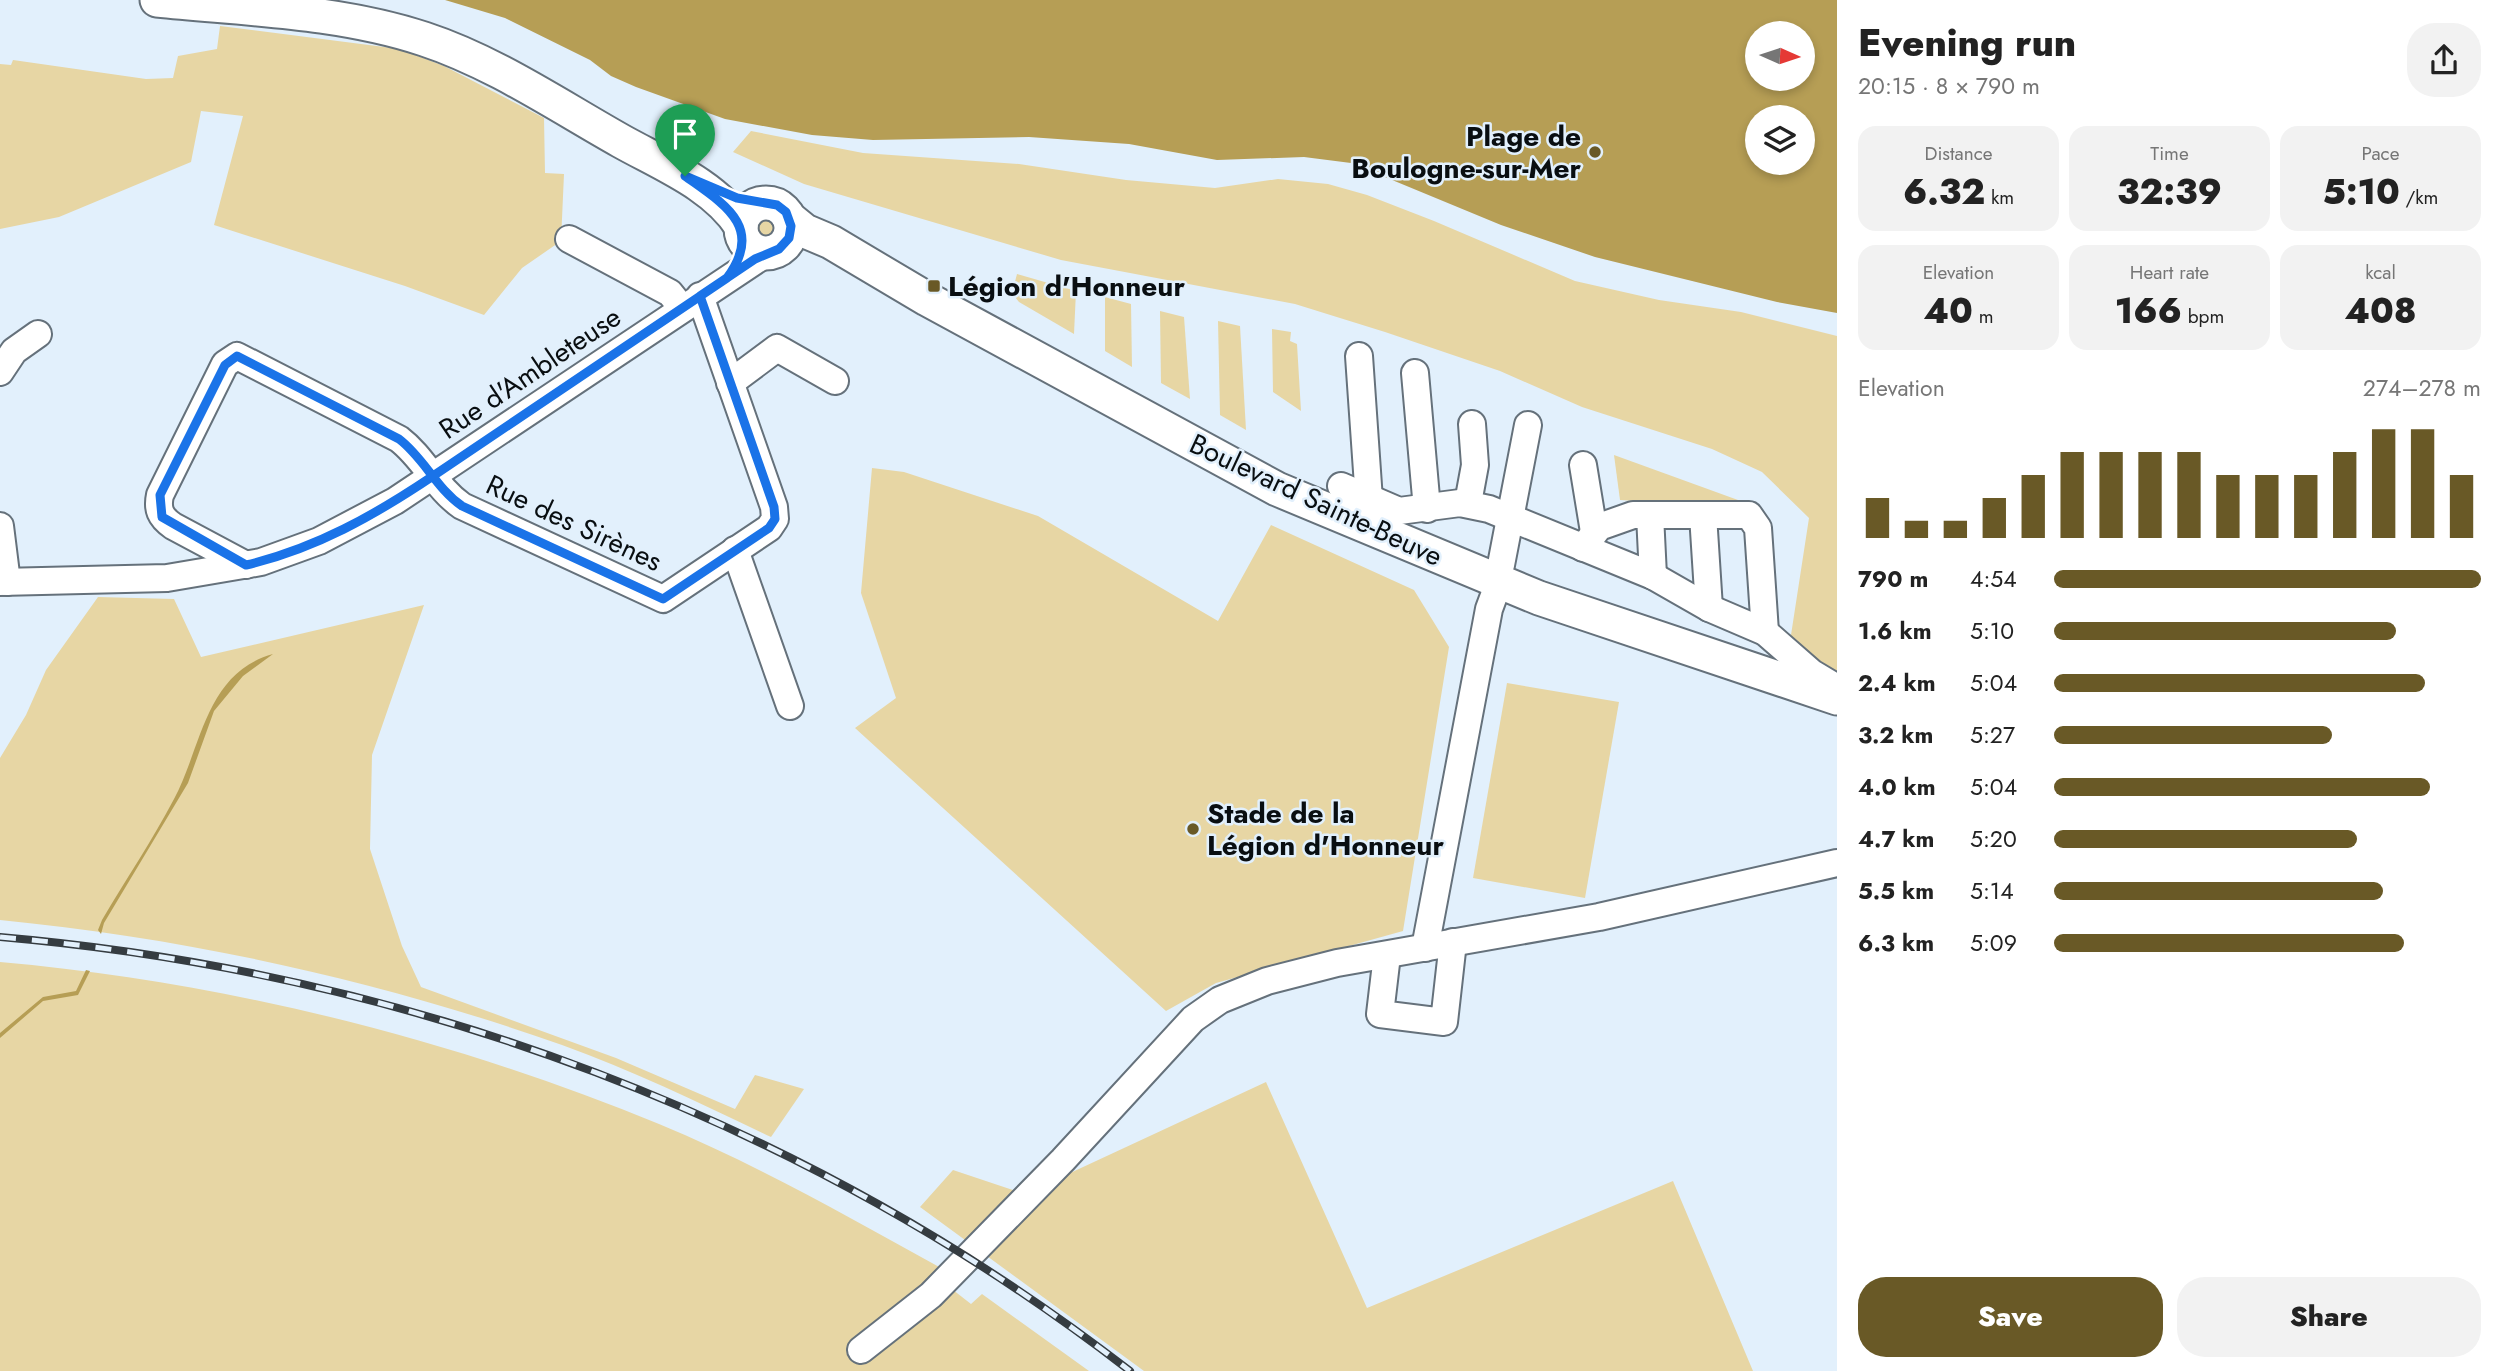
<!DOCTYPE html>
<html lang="en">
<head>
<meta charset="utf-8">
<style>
  body { margin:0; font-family:Jost,sans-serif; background:#f2f2f2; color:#222; height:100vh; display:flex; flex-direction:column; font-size:26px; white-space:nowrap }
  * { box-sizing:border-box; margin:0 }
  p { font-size:23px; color:#767676 }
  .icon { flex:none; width:38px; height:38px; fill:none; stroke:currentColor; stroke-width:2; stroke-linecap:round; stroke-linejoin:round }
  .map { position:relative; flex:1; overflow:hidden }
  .details { display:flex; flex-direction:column; background:#fff; width:665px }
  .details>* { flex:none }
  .needle { width:46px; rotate:93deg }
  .buttons { position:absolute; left:1745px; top:21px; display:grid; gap:14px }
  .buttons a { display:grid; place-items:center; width:70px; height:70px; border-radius:50%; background:#fff; box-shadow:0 4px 10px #0003; font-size:35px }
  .pin { position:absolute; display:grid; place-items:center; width:60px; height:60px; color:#fff; margin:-72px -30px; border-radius:50% 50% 50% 0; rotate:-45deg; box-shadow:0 0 7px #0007 }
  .pin .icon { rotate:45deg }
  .round { display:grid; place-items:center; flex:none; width:74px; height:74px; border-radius:28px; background:#f2f2f2 }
  .headline { display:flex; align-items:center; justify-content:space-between; height:119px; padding:0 21px }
  h1 { font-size:38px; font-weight:800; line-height:52px }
  .stats { display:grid; grid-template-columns:repeat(3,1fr); gap:10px; height:119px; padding:7px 21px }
  .stats div { display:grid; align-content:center; border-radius:18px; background:#f2f2f2; text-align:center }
  .stats b { font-size:35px; font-weight:800 }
  .stats small { font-size:19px; font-weight:400 }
  .stats p { font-size:19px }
  .chart { height:196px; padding:14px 21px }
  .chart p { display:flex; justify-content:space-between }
  .chart svg { width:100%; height:126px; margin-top:7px; stroke:#695926; stroke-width:6 }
  .button { display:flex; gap:14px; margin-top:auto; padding:14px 21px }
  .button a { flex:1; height:80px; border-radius:28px; background:#695926; color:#fff; font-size:28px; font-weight:800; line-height:80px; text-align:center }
  .button a+a { background:#f2f2f2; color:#222 }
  ul { padding:0 21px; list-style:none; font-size:23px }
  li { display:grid; grid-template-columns:112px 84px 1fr; align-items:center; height:52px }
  li i { height:18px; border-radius:9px; background:#695926 }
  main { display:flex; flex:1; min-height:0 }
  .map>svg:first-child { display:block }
  .green { fill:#e7d6a4 }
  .water { fill:#b69e55; fill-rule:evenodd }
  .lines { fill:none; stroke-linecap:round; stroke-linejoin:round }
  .minor-casing { stroke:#65717b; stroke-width:30 }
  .major-casing { stroke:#65717b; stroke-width:37 }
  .minor { stroke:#fff; stroke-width:26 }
  .major { stroke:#fff; stroke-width:33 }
  .rail-casing { stroke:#353c41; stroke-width:8 }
  .rail { stroke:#e2f0fc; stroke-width:5; stroke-dasharray:16; stroke-linecap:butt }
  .route-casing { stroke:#fff; stroke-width:14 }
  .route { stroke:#1a73e8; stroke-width:9 }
  .poi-dot { fill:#695926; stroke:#e2f0fc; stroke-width:2.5 }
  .labels { text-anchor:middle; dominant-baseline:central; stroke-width:5; stroke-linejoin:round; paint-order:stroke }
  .poi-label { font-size:28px; font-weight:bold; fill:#090e11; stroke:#e2f0fc; text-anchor:start }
  .street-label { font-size:28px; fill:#090e11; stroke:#e2f0fc }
</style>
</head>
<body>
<main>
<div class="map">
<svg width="1837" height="1371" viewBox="0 0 1837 1371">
  <rect width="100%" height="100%" fill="#e2f0fc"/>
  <!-- green -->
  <g class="green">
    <path d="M220 26 400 49 444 66 544 118 545 173 564 174 561 241 522 268 484 315 405 286 214 225 243 116 201 111 191 162 59 217 0 229V64L11 65 13 60 146 79 173 78 178 56 217 49Z"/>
    <path d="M751 131 863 153 1019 164 1126 180 1215 188 1278 179 1328 184 1367 195 1434 221 1575 281 1659 300 1741 312 1837 336V676L1776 657 1791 635 1809 518 1762 472 1712 449 1582 407 1500 371 1385 332 1295 304 1061 260 804 184 733 152Z"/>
    <circle cx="766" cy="228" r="9"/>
    <path d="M1017 274 1076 291 1074 334 1019 302 1012 293Z"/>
    <path d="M1105 297 1131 304 1132 367 1105 351Z"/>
    <path d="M1160 311 1184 317 1190 399 1161 383Z"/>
    <path d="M1218 321 1240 326 1246 430 1220 415Z"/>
    <path d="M1272 329 1291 332 1290 341 1297 344 1301 411 1273 392Z"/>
    <path d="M1614 455 1749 504 1751 508 1620 500Z"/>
    <path d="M872 468 904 472 1038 516 1218 621 1271 525 1414 590 1449 647 1403 931 1216 983 1166 1011 855 728 896 698 861 593Z"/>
    <path d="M98 597 174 599 201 657 424 605 372 755 370 849 402 946 421 987 616 1058 735 1109 755 1075 804 1089 771 1137C702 1104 634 1071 562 1045 381 981 192 939 0 920V758L26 715 46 670Z"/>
    <path d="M1507 683 1619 702 1585 898 1473 878Z"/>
    <path d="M0 962C225 982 450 1038 659 1124 756 1164 849 1217 941 1268L948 1286 971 1304 982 1294 1089 1371H0Z"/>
    <path d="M1266 1082 1367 1308 1673 1181 1753 1371H1144L920 1207 953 1170 1025 1194Z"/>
  </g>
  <!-- water -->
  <g class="water">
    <path d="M445 0H1837V313L1777 302 1595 257 1501 225 1351 163 1304 157 1217 160 1129 144 1029 137 873 140 812 135 725 119 636 87 611 76 590 60 505 18ZM1757 33H1802V79H1757ZM1757 117H1802V163H1757Z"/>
    <path d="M273 654 243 676 214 711 188 783 104 923 101 934 98 930 102 920C126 879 152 841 174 799 202 747 205 673 273 654Z"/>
    <path d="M86 970 90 971 78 995 43 1001 0 1038V1033L43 997 76 991Z"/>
  </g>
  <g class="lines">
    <defs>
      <g id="minor">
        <path d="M569 239 670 293 682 308"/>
        <path d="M1359 356 1369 500"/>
        <path d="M0 372 14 351 38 334"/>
        <path d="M1415 373 1427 509"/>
        <path d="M730 383 777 348 835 381"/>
        <path d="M1583 465 1594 532"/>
        <path d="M1341 486 1399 511 1460 503 1489 509 1653 576 1709 608 1765 632 1812 673 1837 688"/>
        <path d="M1468 503 1475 465 1472 424"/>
        <path d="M1650 515 1653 576"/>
        <path d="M1703 515 1709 608"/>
        <path d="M0 526 7 582"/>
        <path d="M1583 548 1599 527 1633 515H1749L1758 528 1765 632"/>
        <path d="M735 550 790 706"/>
        <path d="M246 565 173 526C160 517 157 509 160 495L225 364 237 356 399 439C424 458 436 488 462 506L663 599 769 528 775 519 774 507 700 296"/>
        <path d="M1501 565 1528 425"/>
        <path d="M0 582 167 578 261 562 319 541 395 501 767 253"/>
        <path d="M1425 948 1489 609 1499 582"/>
        <path d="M1387 955 1380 1014 1444 1022 1453 942"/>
        <path d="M861 1350 931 1295 1063 1160 1193 1019 1220 1000 1267 981 1337 963 1599 917 1837 863"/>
      </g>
      <g id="major">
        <path d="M157 0C245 9 340 11 424 39 494 62 557 105 621 141 662 164 715 185 741 226"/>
        <circle cx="766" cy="228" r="25"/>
        <path d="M789 218 805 231 831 242 927 299 1277 489 1539 598 1837 698"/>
      </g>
    </defs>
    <!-- minor casing -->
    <use href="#minor" class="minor-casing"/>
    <!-- major casing -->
    <use href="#major" class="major-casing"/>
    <!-- minor -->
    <use href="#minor" class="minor"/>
    <!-- major -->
    <use href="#major" class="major"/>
    <defs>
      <path id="rail" d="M0 937C408 972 805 1119 1130 1371"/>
    </defs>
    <!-- rail casing -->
    <use href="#rail" class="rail-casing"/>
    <!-- rail -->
    <use href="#rail" class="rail"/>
  </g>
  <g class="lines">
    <defs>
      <path id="route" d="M685 176C724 204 765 227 727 278L433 476C375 515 315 549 246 565L162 517 160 495 225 365 237 356 399 439C424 458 436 488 462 506L663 599 769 528 775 519 774 507 700 296 755 259 779 249 789 238 791 226 786 212 777 205 737 198 685 176"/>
    </defs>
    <!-- route casing -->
    <use href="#route" class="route-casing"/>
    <!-- route -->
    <use href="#route" class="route"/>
  </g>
  <!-- markers -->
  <g class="poi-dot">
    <circle cx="1595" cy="152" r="7"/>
    <rect x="927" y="279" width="14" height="14" rx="3.5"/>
    <circle cx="1193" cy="829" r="7"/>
  </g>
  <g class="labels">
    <!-- poi labels -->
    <g class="poi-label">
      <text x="1581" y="136" text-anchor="end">Plage de<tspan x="1581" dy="32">Boulogne-sur-Mer</tspan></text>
      <text x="948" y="286">Légion d'Honneur</text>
      <text x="1207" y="813">Stade de la<tspan x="1207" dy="32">Légion d'Honneur</tspan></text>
    </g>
    <!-- street labels -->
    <g class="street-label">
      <text transform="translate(530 373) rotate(-34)">Rue d'Ambleteuse</text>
      <text transform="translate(1316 500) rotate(25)">Boulevard Sainte-Beuve</text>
      <text transform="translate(574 523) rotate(25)">Rue des Sirènes</text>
    </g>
  </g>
</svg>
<div class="buttons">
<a><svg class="needle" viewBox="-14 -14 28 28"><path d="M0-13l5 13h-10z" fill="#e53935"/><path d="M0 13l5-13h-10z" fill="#767676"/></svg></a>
<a><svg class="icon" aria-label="layers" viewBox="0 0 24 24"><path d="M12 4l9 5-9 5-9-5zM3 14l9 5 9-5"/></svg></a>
</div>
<div class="pin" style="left:685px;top:176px;background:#1e9e55"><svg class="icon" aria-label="arrive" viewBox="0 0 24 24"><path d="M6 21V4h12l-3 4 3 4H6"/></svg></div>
</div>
<section class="details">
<div class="headline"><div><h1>Evening run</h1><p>20:15 · 8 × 790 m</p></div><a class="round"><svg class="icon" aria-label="share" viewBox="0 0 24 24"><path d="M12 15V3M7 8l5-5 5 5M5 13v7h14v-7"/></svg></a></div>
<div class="stats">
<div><p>Distance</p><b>6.32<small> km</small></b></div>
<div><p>Time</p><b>32:39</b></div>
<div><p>Pace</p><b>5:10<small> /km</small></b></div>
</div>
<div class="stats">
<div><p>Elevation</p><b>40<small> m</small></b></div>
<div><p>Heart rate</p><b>166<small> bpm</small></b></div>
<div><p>kcal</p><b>408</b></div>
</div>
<div class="chart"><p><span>Elevation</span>274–278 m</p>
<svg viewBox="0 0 160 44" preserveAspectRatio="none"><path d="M5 44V30M15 44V38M25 44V38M35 44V30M45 44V22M55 44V14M65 44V14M75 44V14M85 44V14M95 44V22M105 44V22M115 44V22M125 44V14M135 44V6M145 44V6M155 44V22"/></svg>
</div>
<ul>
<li><b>790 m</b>4:54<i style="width:100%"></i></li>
<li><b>1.6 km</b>5:10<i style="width:80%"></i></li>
<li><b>2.4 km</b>5:04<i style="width:87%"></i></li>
<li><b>3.2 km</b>5:27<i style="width:65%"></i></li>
<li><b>4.0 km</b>5:04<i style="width:88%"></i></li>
<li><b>4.7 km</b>5:20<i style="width:71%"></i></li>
<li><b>5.5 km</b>5:14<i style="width:77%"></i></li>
<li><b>6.3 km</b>5:09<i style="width:82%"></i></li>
</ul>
<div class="button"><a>Save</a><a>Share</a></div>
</section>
</main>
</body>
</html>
